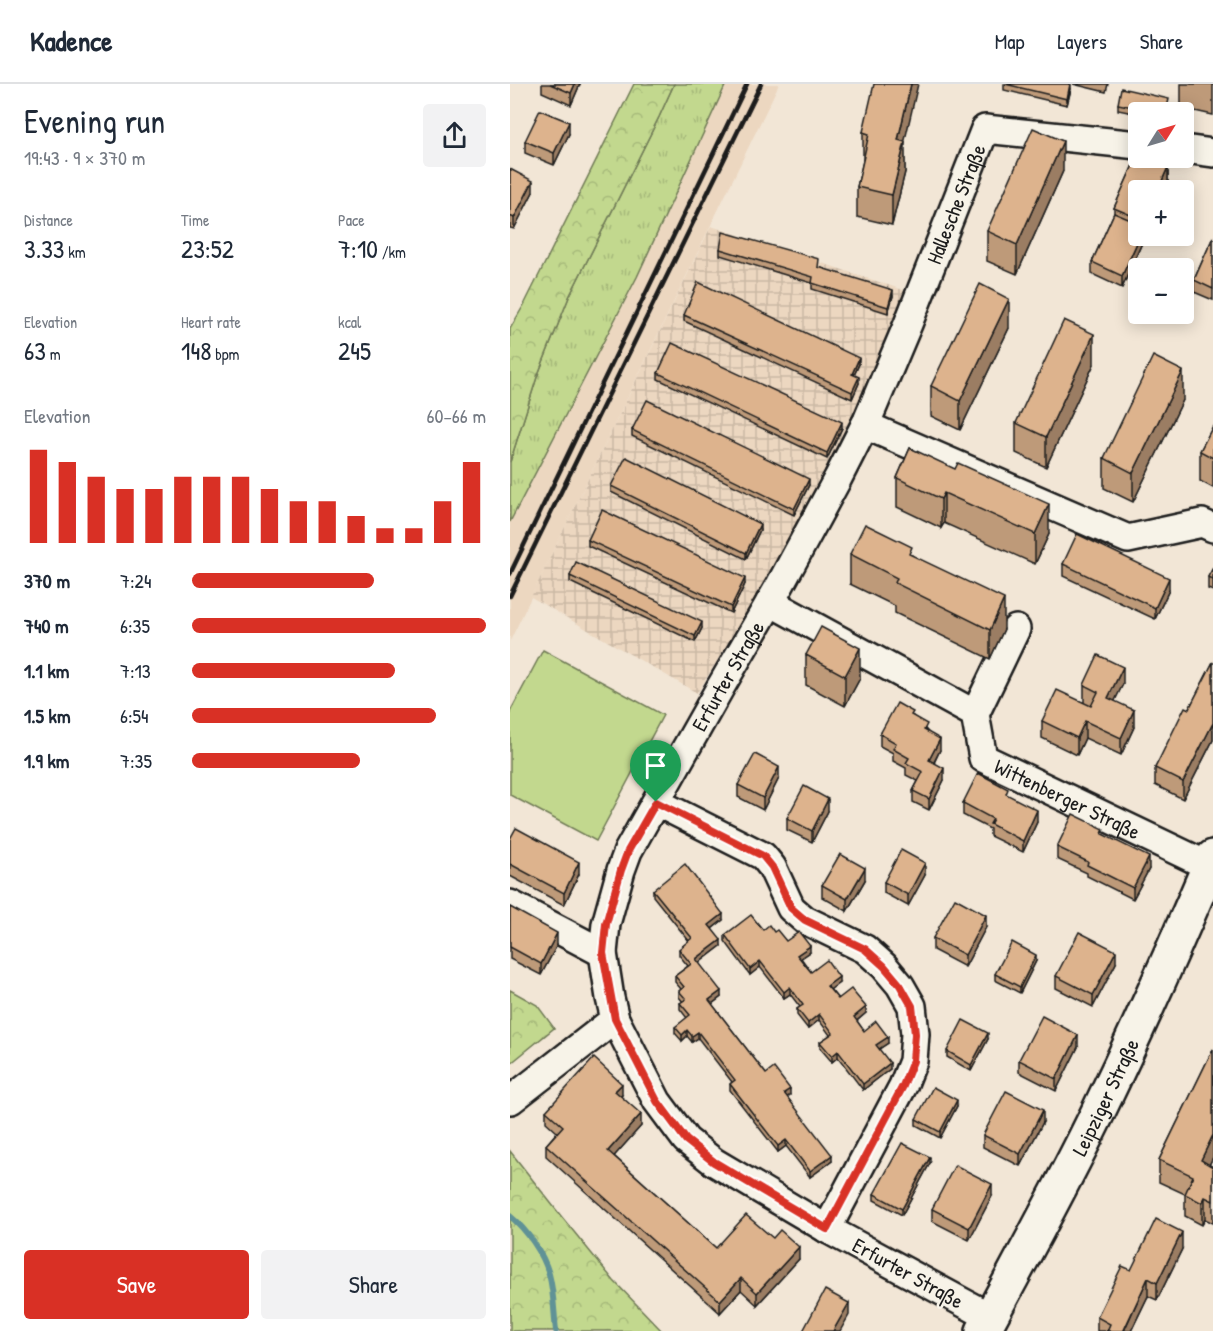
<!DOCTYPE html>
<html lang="en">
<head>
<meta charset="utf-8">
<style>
  body { margin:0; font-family:"Patrick Hand",sans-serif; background:#f2f2f3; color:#1f2937; height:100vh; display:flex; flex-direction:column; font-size:22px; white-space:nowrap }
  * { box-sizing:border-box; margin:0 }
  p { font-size:20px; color:#747a83 }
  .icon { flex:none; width:33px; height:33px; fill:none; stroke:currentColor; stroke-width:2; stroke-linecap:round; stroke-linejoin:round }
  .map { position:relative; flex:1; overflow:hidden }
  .panel { display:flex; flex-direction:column; background:#fff; width:510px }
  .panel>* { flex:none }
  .needle { width:39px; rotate:53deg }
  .buttons { position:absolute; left:618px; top:18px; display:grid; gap:12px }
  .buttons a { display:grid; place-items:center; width:66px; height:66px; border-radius:6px; background:#fff; box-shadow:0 3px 15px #0003; font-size:30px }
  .pin { position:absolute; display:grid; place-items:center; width:51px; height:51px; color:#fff; margin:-62px -26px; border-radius:50% 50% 50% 0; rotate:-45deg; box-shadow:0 0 6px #0007 }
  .pin .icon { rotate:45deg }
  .round { display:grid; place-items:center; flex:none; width:63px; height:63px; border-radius:6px; background:#f2f2f3 }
  .overview { display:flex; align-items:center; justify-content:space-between; height:102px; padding:0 24px }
  h1 { font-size:33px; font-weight:600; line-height:45px }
  .stats { display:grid; grid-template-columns:repeat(3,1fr); gap:9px; height:102px; padding:6px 24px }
  .stats div { display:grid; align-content:center }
  .stats b { font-size:26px; font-weight:600 }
  .stats small { font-size:16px; font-weight:400 }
  .stats p { font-size:16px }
  .chart { height:168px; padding:12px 24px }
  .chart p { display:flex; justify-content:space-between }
  .chart svg { width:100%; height:108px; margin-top:6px; stroke:#d93025; stroke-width:6 }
  .button { display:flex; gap:12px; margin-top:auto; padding:12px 24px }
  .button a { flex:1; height:69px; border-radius:6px; background:#d93025; color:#fff; font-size:24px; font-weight:600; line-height:69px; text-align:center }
  .button a+a { background:#f2f2f3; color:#1f2937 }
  ul { padding:0 24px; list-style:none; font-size:20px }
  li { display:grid; grid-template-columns:96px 72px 1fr; align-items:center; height:45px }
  li i { height:15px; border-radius:8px; background:#d93025 }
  header { display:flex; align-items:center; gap:36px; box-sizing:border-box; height:84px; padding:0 30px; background:#fff; border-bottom:2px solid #e0e1e3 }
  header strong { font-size:28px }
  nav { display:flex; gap:33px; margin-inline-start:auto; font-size:21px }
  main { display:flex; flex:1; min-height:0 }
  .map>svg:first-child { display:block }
  .built { fill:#ecd7c0 }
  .industrial { fill:url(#industrial-grid) }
  .grass { fill:url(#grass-tufts); stroke:#6f7a55; stroke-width:1.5 }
  .park { fill:url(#park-crowns); stroke:#6f7a55; stroke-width:1.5 }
  .pitch { fill:#c2d88e; stroke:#6f7a55; stroke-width:1.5 }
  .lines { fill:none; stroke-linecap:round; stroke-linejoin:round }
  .stream { stroke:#619296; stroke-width:6 }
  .minor-casing { stroke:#1c1c1c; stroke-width:32 }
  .major-casing { stroke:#1c1c1c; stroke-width:38 }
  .minor { stroke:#f7f3e8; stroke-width:27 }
  .major { stroke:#f7f3e8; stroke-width:33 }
  .rail { stroke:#1c1c1c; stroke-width:4.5 }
  .wall { fill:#be9a79; stroke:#1c1c1c; stroke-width:1.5 }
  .shaded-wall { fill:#9b7d63; stroke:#1c1c1c; stroke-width:1.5 }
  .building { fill:#ddb38d; stroke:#1c1c1c; stroke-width:1.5 }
  .route-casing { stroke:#fff; stroke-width:12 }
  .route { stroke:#d93025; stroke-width:8 }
  .labels { text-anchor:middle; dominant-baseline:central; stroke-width:5; stroke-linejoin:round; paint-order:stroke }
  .street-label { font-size:21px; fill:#1c1c1c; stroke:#f7f3e8 }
</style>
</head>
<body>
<header>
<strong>Kadence</strong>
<nav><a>Map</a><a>Layers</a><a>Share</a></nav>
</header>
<main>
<section class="panel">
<div class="overview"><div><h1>Evening run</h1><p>19:43 · 9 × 370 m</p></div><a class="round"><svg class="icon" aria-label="share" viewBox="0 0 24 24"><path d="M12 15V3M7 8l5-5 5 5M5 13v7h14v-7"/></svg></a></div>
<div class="stats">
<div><p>Distance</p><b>3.33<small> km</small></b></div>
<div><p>Time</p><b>23:52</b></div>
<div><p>Pace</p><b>7:10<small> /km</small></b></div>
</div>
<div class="stats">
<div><p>Elevation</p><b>63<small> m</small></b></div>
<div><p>Heart rate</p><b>148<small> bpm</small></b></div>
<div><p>kcal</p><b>245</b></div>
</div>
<div class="chart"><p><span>Elevation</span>60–66 m</p>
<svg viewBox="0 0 160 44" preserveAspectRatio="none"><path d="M5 44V6M15 44V11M25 44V17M35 44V22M45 44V22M55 44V17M65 44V17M75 44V17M85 44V22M95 44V27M105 44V27M115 44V33M125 44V38M135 44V38M145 44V27M155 44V11"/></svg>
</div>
<ul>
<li><b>370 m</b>7:24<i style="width:62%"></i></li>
<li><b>740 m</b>6:35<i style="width:100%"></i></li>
<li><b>1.1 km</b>7:13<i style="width:69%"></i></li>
<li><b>1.5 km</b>6:54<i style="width:83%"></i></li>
<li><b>1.9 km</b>7:35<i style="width:57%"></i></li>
</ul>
<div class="button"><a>Save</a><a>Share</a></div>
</section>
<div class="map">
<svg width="703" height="1247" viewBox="0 0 703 1247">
  <defs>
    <pattern id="industrial-grid" width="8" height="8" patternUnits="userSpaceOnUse" patternTransform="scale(1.5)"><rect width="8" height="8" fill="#ecd7c0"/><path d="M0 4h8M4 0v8" fill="none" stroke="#cab8a4"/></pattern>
    <pattern id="grass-tufts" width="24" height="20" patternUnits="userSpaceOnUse" patternTransform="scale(1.5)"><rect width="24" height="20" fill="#c2d88e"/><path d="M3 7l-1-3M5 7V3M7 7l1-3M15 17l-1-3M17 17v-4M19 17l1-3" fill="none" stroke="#a6b97a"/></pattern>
    <pattern id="park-crowns" width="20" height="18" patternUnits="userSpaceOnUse" patternTransform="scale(1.5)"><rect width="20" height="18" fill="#c2d88e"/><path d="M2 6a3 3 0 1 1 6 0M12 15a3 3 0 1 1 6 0" fill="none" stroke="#a6b97a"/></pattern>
  </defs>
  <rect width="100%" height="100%" fill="#f2e6d6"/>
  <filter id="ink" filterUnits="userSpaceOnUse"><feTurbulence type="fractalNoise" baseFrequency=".0167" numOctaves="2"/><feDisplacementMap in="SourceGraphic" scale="12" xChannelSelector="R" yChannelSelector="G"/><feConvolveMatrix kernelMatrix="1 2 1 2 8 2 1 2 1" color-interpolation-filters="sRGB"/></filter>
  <g filter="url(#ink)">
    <!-- built -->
    <path class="built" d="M216 0H269L0 557V438L127 193Z"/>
    <!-- industrial -->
    <path class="industrial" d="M201 142 399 208 356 313 267 481 187 609 21 513Z"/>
    <!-- grass -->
    <path class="grass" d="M164 0H216L127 193 0 438V378L27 293 59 213 149 33Z"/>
    <!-- park -->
    <g class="park">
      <path d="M124 0H164L149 33 59 213 27 293 0 378V245L15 219Z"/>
      <path d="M0 906 27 921 44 944 0 980Z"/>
      <path d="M0 1067 51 1132 104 1197 152 1247H0Z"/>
    </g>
    <!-- pitch -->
    <path class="pitch" d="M33 566 153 631 86 757 0 711V628Z"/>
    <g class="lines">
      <!-- stream -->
      <path class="stream" d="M0 1132C17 1146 33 1169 39 1190 44 1208 44 1229 46 1247"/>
      <defs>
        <g id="minor">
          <path d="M674 65 703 69"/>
          <path d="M355 341 618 455 692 439 703 444"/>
          <path id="s1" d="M260 518 465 630 473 674 703 784"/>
          <path d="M465 630 506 545"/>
          <path d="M146 718 253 772 262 783 281 824 295 836 355 865 374 882 390 901 402 922 405 950 403 977 393 1002 317 1145"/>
          <path d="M0 820 93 869"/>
          <path d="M1 1016 105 935"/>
          <path id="s2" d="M480 1233 317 1145 204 1078 176 1056 147 1017 105 935 100 914 93 869 96 840 111 786 118 767 210 604 270 501 328 394 357 337 398 240 475 45 628 61"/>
        </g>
        <g id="major">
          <path id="s3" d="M473 1247C512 1174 553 1101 589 1026 629 943 667 858 703 773"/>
        </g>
      </defs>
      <!-- minor casing -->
      <use href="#minor" class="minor-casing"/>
      <!-- major casing -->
      <use href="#major" class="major-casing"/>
      <!-- minor -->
      <use href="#minor" class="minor"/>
      <!-- major -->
      <use href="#major" class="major"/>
      <!-- rail -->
      <g class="rail">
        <path d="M0 490 237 0"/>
        <path d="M0 512 251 0"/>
      </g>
    </g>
    <!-- wall -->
    <g class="wall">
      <path d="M32 0H70L61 21 32 8Z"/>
      <path d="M494 0 561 5 557 21 494 6Z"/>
      <path d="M563 0H598L596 8Z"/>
      <path d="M671 0H703V31L671 24Z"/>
      <path d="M608 20 659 21 657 28H628V30L608 26Z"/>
      <path d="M353 48 394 58 395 88 382 141 347 133V103L353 77Z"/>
      <path d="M59 50 44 81 15 69V57Z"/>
      <path d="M628 70V74H637L658 83V100L655 106H628V152H635L612 204 582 190V178L604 129V124Z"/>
      <path d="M0 85 23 108 4 145 0 144Z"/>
      <path d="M553 87 507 190 477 177V147Z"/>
      <path d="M703 153V216L684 208V196Z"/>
      <path d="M210 165 309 183 383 212 378 229 302 205V199L210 171Z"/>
      <path d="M174 231 349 280 344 291 349 299 342 315 174 237Z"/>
      <path d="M499 244 450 346 421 332V302Z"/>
      <path d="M584 280 536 383 506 369V339Z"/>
      <path d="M148 289 332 344 317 375 148 295Z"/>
      <path d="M673 316 623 418 594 404V374Z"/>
      <path d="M703 342V404L690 397V367Z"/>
      <path d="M122 346 299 401 284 431 122 352Z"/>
      <path d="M400 364 539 450 525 480 434 439 431 444 387 423V394Z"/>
      <path d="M101 402 250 446 236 475 101 408Z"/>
      <path d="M78 456 235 500 221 529 78 462Z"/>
      <path d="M340 470 402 471 494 545 480 575 385 529V522L340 500Z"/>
      <path d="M553 480 659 506 645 535 553 492Z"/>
      <path d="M703 484V507L698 505V493Z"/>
      <path d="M60 492 192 544 185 558 60 498Z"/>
      <path d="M296 571 350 594 335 622 296 601Z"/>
      <path d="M703 578V656L673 715 645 701V684L679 625Z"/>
      <path d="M613 600 604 617 624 643 611 671 575 654 567 671 532 654V637L574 618V601Z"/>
      <path d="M403 632 417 647 430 666 424 679 434 696 419 726 403 718V707L408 697 396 691V684L383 677V669L370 662V650Z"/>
      <path d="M269 694 253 726 228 713V701Z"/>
      <path d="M498 712 527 738 513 768 480 752V745L453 731V719Z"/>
      <path d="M318 727 302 758 277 746V734Z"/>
      <path d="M594 751 639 785 623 815 577 792V789L547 775V763Z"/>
      <path d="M0 755 69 790 54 821 0 792Z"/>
      <path d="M415 791 398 822 374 809V798Z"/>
      <path d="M355 796 337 827 312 813V801Z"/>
      <path d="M143 806 213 836 202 845 211 862 189 879 211 913 202 920 256 990 280 1011 277 1013 322 1077 300 1093 276 1062 268 1068 220 1006V1000L222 998 188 954 182 958 177 952 172 957 165 949V943L177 934 170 925V919L173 918 169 913V907L171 905 165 898V892L178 882 169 871V865L179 857 143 812Z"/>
      <path d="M0 823 47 861 31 891 0 875Z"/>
      <path d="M476 843 455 883 423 866V854Z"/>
      <path d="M253 846 300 868 291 874 301 888 329 899 320 905 328 915 356 929 347 937 354 947 378 959 369 965 380 985 353 1006 328 973 322 978 310 964V958L320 951 309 936 298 945 287 931V925L290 923 280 910 274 914 250 883 240 891 215 857V851Z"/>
      <path d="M526 877 510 909 485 896V890Z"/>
      <path d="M606 879 583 923 546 904V892Z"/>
      <path d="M478 955 461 987 437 973V967Z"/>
      <path d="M568 963 546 1007 509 988V976Z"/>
      <path d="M703 965V1073L699 1081 703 1083V1139L695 1135 692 1141 675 1132V1110L649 1098V1076Z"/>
      <path d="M112 1011 111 1013 131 1042 104 1072 206 1164 263 1154 289 1175 247 1221 231 1206 210 1229 36 1072V1061L47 1048 36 1038V1027Z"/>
      <path d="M447 1022 430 1054 406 1041V1035Z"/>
      <path d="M533 1038 510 1082 473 1063V1051Z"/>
      <path d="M420 1079 392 1131 364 1116V1110Z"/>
      <path d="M482 1112 459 1156 422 1137V1125Z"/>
      <path d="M672 1165 647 1216 638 1212 621 1247H587V1233L621 1186Z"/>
    </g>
    <!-- shaded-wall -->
    <g class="shaded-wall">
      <path d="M65 0H70L61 21V9Z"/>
      <path d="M401 0H408L388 86V56Z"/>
      <path d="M561 0V5L557 21V15Z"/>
      <path d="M59 38V50L44 81V69Z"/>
      <path d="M553 57V87L507 190V161Z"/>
      <path d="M395 58V88L382 141V111Z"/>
      <path d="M658 83V100L655 106H648Z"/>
      <path d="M23 97V108L4 145V134Z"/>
      <path d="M630 152H635L612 204V192Z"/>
      <path d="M383 206V212L378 229V223Z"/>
      <path d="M499 215V244L450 346V317Z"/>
      <path d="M584 250V280L536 383V353Z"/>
      <path d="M349 274V280L342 296V290Z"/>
      <path d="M673 287V316L623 418V389Z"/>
      <path d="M349 293V299L342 315V308Z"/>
      <path d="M332 338V344L317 375V369Z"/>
      <path d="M299 395V401L284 431V425Z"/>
      <path d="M434 409V439L431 444V415Z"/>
      <path d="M539 420V450L525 480V450Z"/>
      <path d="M250 440V446L236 475V469Z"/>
      <path d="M235 494V500L221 529V523Z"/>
      <path d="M659 494V506L645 535V524Z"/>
      <path d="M494 515V545L480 575V546Z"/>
      <path d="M192 538V544L185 558V552Z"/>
      <path d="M350 564V594L335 622V592Z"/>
      <path d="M613 583V600L598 631V614Z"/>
      <path d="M624 626V643L611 671V654Z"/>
      <path d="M575 637V654L567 671V654Z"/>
      <path d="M703 639V656L673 715V698Z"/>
      <path d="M430 655V666L419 688V676Z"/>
      <path d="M269 683V694L253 726V714Z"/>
      <path d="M434 684V696L419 726V715Z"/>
      <path d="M318 715V727L302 758V747Z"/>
      <path d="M527 726V738L513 768V757Z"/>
      <path d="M639 773V785L623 815V804Z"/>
      <path d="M69 778V790L54 821V809Z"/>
      <path d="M415 779V791L398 822V811Z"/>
      <path d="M355 784V796L337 827V815Z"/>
      <path d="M213 830V836L199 847V841Z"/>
      <path d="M476 831V843L455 883V871Z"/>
      <path d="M47 849V861L31 891V880Z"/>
      <path d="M211 856V862L186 881V875Z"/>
      <path d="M300 862V868L287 877V871Z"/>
      <path d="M606 867V879L583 923V911Z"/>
      <path d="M526 871V877L510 909V903Z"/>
      <path d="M250 877V883L240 891V885Z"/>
      <path d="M329 893V899L317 908V902Z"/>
      <path d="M280 903V910L274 914V908Z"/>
      <path d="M211 907V913L199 922V916Z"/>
      <path d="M356 923V929L344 939V933Z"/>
      <path d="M309 930V936L298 945V939Z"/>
      <path d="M177 946V952L172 957V951Z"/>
      <path d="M188 948V954L182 958V952Z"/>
      <path d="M478 949V955L461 987V981Z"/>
      <path d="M568 951V963L546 1007V995Z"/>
      <path d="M378 953V959L366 967V961Z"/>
      <path d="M328 967V973L322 978V972Z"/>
      <path d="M380 979V985L353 1006V1000Z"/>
      <path d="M112 1000V1011L105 1019V1007Z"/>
      <path d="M280 1005V1011L274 1016V1009Z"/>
      <path d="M447 1016V1022L430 1054V1048Z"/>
      <path d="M533 1026V1038L510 1082V1070Z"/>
      <path d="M131 1030V1042L98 1079V1067Z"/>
      <path d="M703 1051V1073L691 1098V1076Z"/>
      <path d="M276 1056V1062L268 1068V1062Z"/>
      <path d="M322 1071V1077L300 1093V1087Z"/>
      <path d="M420 1073V1079L392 1131V1125Z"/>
      <path d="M482 1100V1112L459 1156V1144Z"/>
      <path d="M695 1113V1135L692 1141V1119Z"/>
      <path d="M672 1148V1165L647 1216V1199Z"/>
      <path d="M289 1163V1175L247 1221V1209Z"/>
      <path d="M231 1194V1206L210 1229V1217Z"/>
      <path d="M638 1194V1212L621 1247H614Z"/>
      <path d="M339 1219V1231L330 1247H323Z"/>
    </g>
    <!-- building -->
    <g class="building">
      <path d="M40 0H65L61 9Z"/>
      <path d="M364 0H401L388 56 395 58 382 111 347 103 359 50 353 48Z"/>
      <path d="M495 0H560L557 15Z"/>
      <path d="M611 4 659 15 656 28H647L608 20Z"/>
      <path d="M30 26 59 38 44 69 15 57Z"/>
      <path d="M523 44 553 57 507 161 477 147Z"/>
      <path d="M628 70V74H637L658 83 648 106H628V134L604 124Z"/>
      <path d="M0 85 23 97 4 134 0 132Z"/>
      <path d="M604 129 628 139V152H630L612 192 582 178Z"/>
      <path d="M213 148 309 175 308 183 383 206 378 223 302 199 303 193 210 165Z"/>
      <path d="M703 153V205L684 196Z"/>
      <path d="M188 198 349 274 342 290 349 293 342 308 174 231Z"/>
      <path d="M470 200 499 215 450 317 421 302Z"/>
      <path d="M554 236 584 250 536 353 506 339Z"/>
      <path d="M162 259 332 338 317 369 148 289Z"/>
      <path d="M643 272 673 287 623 389 594 374Z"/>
      <path d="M137 316 299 395 284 425 122 346Z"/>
      <path d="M703 342V374L690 367Z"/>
      <path d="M400 364 445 385 448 379 539 420 525 450 434 409 431 415 387 394Z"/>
      <path d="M116 373 250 440 236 469 101 402Z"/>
      <path d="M92 426 235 494 221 523 78 456Z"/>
      <path d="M355 440 402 463 399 470 494 515 480 546 385 499 387 494 340 470Z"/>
      <path d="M567 450 659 494 645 524 553 480Z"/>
      <path d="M66 478 192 538 185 552 60 492Z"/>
      <path d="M703 484V496L698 493Z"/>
      <path d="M311 543 350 564 335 592 296 571Z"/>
      <path d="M588 571 613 583 598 614 624 626 611 654 575 637 567 654 532 637 547 606 581 622 588 608 574 601Z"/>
      <path d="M703 578V639L673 698 645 684 675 623 679 625Z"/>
      <path d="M387 619 403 628 401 631 417 640 414 646 430 655 419 676 434 684 419 715 403 707 413 688 396 679 399 674 383 665 386 659 370 650Z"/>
      <path d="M245 670 269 683 253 714 228 701Z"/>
      <path d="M468 689 498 705 496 710 527 726 513 757 480 740 483 735 453 719Z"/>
      <path d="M294 702 318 715 302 747 277 734Z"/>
      <path d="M563 730 594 745 592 750 639 773 623 804 577 781 578 778 547 763Z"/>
      <path d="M6 744 69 778 54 809 0 780V755Z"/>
      <path d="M391 766 415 779 398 811 374 798Z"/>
      <path d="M330 770 355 784 337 815 312 801Z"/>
      <path d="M175 780 213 830 199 841 211 856 186 875 211 907 199 916 256 990 264 984 280 1005 274 1009 322 1071 300 1087 276 1056 268 1062 220 1000 225 996 188 948 182 952 177 946 172 951 165 943 180 931 170 919 176 915 169 907 174 903 165 892 181 880 169 865 182 854 143 806Z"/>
      <path d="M445 814 476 831 455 871 423 854Z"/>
      <path d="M0 823 47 849 31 880 0 863Z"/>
      <path d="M241 831 253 846 259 841 264 848 267 846 276 857 289 848 300 862 287 871 301 888 317 876 329 893 317 902 328 915 341 905 356 923 344 933 354 947 366 937 378 953 366 961 380 979 353 1000 328 967 322 972 310 958 323 949 309 930 298 939 287 925 293 921 280 903 274 908 250 877 240 885 215 851Z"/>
      <path d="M569 848 606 867 583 911 546 892Z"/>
      <path d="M502 858 526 871 510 903 485 890Z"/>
      <path d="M532 932 568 951 546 995 509 976Z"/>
      <path d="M453 936 478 949 461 981 437 967Z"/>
      <path d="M703 965V1051L691 1076 703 1083V1117L695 1113 692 1119 675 1110 683 1092 649 1076Z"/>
      <path d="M84 974 112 1000 105 1007 131 1030 98 1067 206 1164 236 1131 263 1154 270 1146 289 1163 247 1209 231 1194 210 1217 36 1061 53 1042 36 1027Z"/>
      <path d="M423 1003 447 1016 430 1048 406 1035Z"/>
      <path d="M496 1007 533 1026 510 1070 473 1051Z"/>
      <path d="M392 1059 420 1073 392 1125 364 1110Z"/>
      <path d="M445 1081 482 1100 459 1144 422 1125Z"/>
      <path d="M646 1135 672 1148 647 1199 638 1194 614 1246 616 1247H597L600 1240 587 1233 612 1182 621 1186Z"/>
      <path d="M315 1206 339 1219 323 1247H293Z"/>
    </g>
  </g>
  <g class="lines" filter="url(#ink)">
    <defs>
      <path id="route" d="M146 718 253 772 262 783 281 824 295 836 355 865 374 882 390 901 402 922 405 950 403 977 393 1002 317 1145 204 1078 176 1056 147 1017 105 935 93 869 96 840 111 786 118 767Z"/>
    </defs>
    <!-- route casing -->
    <use href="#route" class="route-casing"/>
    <!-- route -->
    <use href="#route" class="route"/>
  </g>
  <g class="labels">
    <!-- street labels -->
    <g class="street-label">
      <text stroke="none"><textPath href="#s2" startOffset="1392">Hallesche Straße</textPath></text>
      <text stroke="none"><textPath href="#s2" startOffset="867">Erfurter Straße</textPath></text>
      <text stroke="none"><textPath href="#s1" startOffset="372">Wittenberger Straße</textPath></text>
      <text stroke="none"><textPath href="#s3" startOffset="264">Leipziger Straße</textPath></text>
      <text transform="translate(398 1189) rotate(29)">Erfurter Straße</text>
    </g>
  </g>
</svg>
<div class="buttons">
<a><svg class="needle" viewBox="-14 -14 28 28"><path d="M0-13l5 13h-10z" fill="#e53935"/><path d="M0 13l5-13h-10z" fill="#747a83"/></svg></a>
<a>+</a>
<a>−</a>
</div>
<div class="pin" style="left:146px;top:718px;background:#1e9e55"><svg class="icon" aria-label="arrive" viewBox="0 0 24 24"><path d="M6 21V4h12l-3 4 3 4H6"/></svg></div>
</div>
</main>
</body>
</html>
